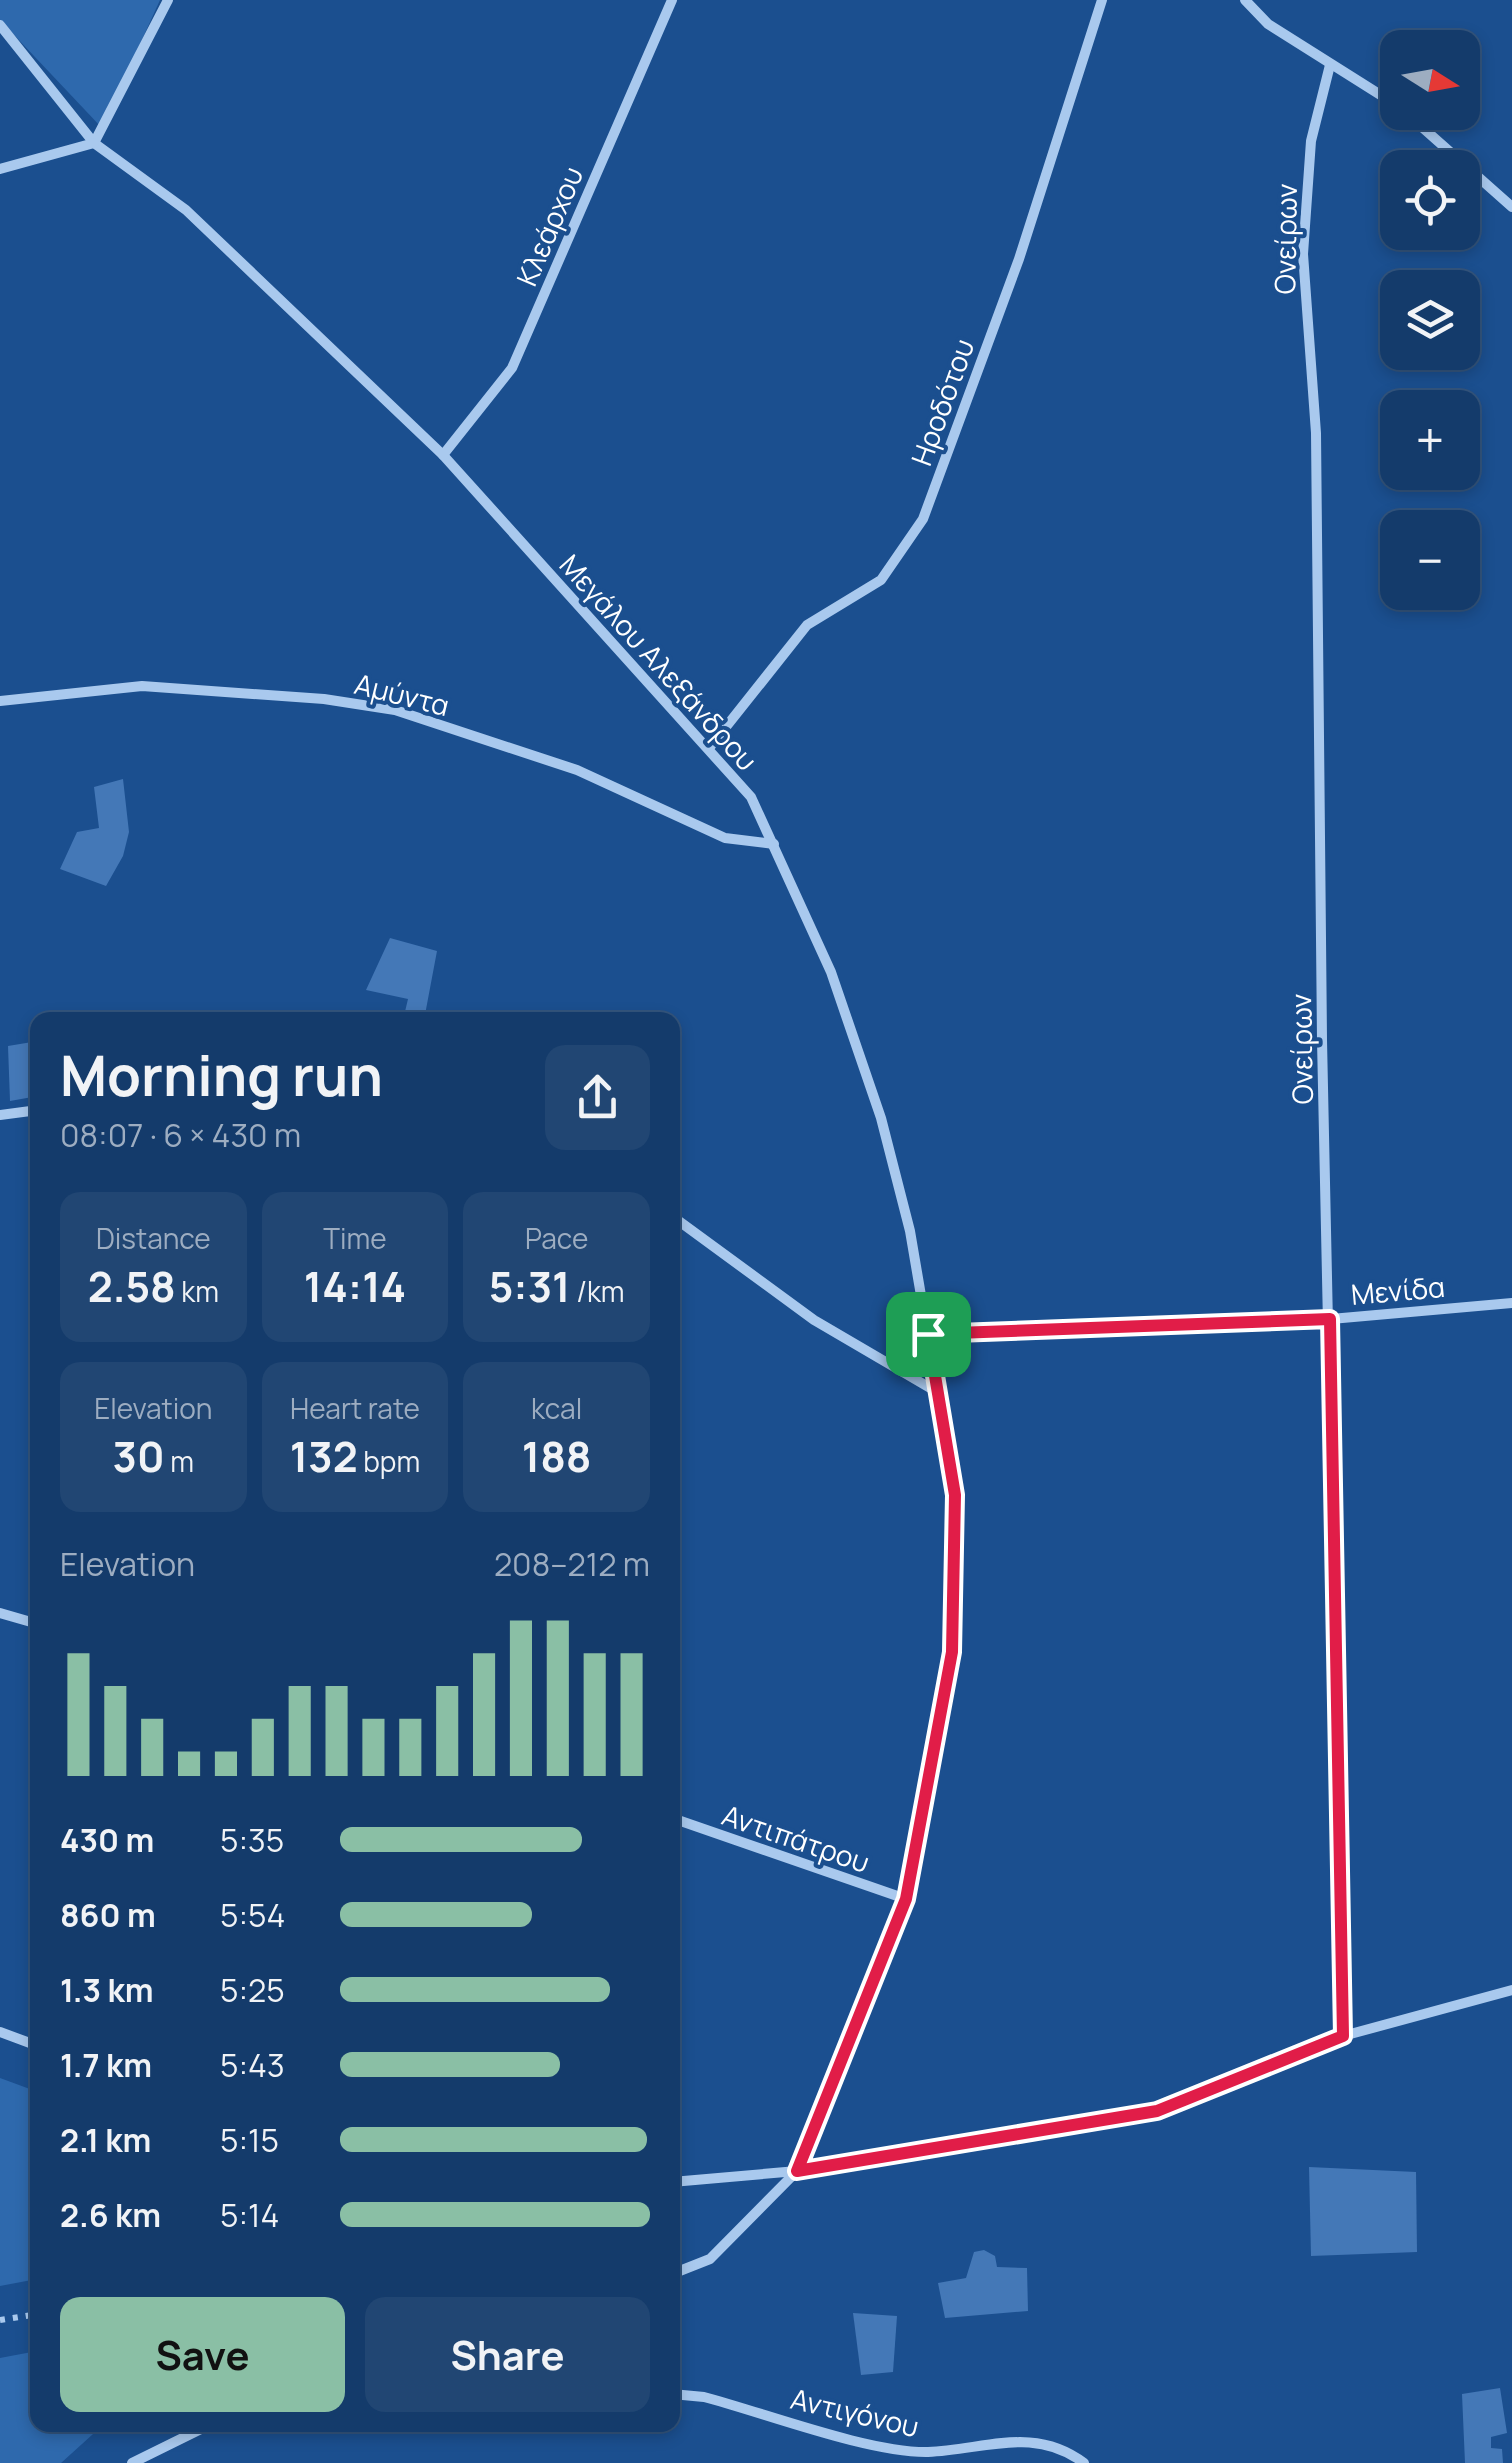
<!DOCTYPE html>
<html lang="en">
<head>
<meta charset="utf-8">
<style>
  body { margin:0; font-family:Manrope,sans-serif; background:#214673; color:#f1f3f6; height:100vh; display:flex; flex-direction:column; font-size:38px; white-space:nowrap }
  * { box-sizing:border-box; margin:0 }
  p { font-size:32px; color:#9dadc1 }
  .icon { flex:none; width:55px; height:55px; fill:none; stroke:currentColor; stroke-width:2; stroke-linecap:round; stroke-linejoin:round }
  .map { position:relative; flex:1; overflow:hidden }
  .details { position:absolute; left:30px; top:1012px; width:650px; height:1420px; display:flex; flex-direction:column; background:#143b6b; border-radius:20px; box-shadow:0 5px 15px #0003,0 0 0 2px #33557e }
  .details>* { flex:none }
  .needle { width:65px; rotate:101deg }
  .buttons { position:absolute; left:1380px; top:30px; display:grid; gap:20px }
  .buttons a { display:grid; place-items:center; width:100px; height:100px; border-radius:20px; background:#143b6b; box-shadow:0 5px 15px #0003,0 0 0 2px #33557e; font-size:50px }
  .pin { position:absolute; display:grid; place-items:center; width:85px; height:85px; color:#fff; margin:-42px; border-radius:20px; box-shadow:0 5px 15px #0006 }
  .round { display:grid; place-items:center; flex:none; width:105px; height:105px; border-radius:20px; background:#214673 }
  .headline { display:flex; align-items:center; justify-content:space-between; height:170px; padding:0 30px }
  h1 { font-size:55px; font-weight:700; line-height:75px }
  .figures { display:grid; grid-template-columns:repeat(3,1fr); gap:15px; height:170px; padding:10px 30px }
  .figures div { display:grid; align-content:center; border-radius:20px; background:#214673; text-align:center }
  .figures b { font-size:42px; font-weight:700 }
  .figures small { font-size:28px; font-weight:400 }
  .figures p { font-size:28px }
  .chart { height:280px; padding:20px 30px }
  .chart p { display:flex; justify-content:space-between }
  .chart svg { width:100%; height:180px; margin-top:10px; stroke:#8abfa5; stroke-width:6 }
  .action { display:flex; gap:20px; margin-top:auto; padding:20px 30px }
  .action a { flex:1; height:115px; border-radius:20px; background:#8abfa5; color:#111; font-size:40px; font-weight:700; line-height:115px; text-align:center }
  .action a+a { background:#214673; color:#f1f3f6 }
  ul { padding:0 30px; list-style:none; font-size:32px }
  li { display:grid; grid-template-columns:160px 120px 1fr; align-items:center; height:75px }
  li i { height:25px; border-radius:12px; background:#8abfa5 }
  .map>svg:first-child { display:block }
  .green { fill:#2e69ad }
  .building { fill:#4478b7 }
  .lines { fill:none; stroke-linecap:round; stroke-linejoin:round }
  .path { stroke:#a9c9ee; stroke-width:6; stroke-dasharray:5 8; stroke-linecap:butt }
  .minor { stroke:#a9c9ee; stroke-width:10 }
  .route-casing { stroke:#fff; stroke-width:20 }
  .route { stroke:#e11d48; stroke-width:12 }
  .labels { text-anchor:middle; dominant-baseline:central; stroke-width:8; stroke-linejoin:round; paint-order:stroke }
  .street-label { font-size:28px; fill:#fff; stroke:#1b4f8f }
</style>
</head>
<body>
<div class="map">
<svg width="1512" height="2463" viewBox="0 0 1512 2463">
  <rect width="100%" height="100%" fill="#1b4f8f"/>
  <!-- green -->
  <g class="green">
    <path d="M0 0H160L102 128 0 20Z"/>
    <path d="M0 2078 38 2092 37 2279 0 2286Z"/>
    <path d="M37 2351 38 2425H103L61 2463H0V2358Z"/>
  </g>
  <!-- building -->
  <g class="building">
    <path d="M123 779 129 832 123 856 106 886 60 869 77 832 99 828 94 787Z"/>
    <path d="M390 938 437 951 424 1020H403L408 999 366 990Z"/>
    <path d="M38 1041V1096L10 1101 8 1046Z"/>
    <path d="M1309 2167 1416 2172 1417 2252 1311 2256Z"/>
    <path d="M984 2250 995 2256 997 2267 1027 2268 1028 2311 945 2318 938 2283 966 2278 974 2252Z"/>
    <path d="M853 2313 897 2316 893 2372 861 2375Z"/>
    <path d="M1500 2388 1507 2433 1491 2437V2448L1502 2449 1503 2463H1465L1462 2394Z"/>
  </g>
  <g class="lines">
    <!-- path -->
    <path class="path" d="M0 2320 38 2314"/>
    <!-- minor -->
    <g class="minor">
      <path d="M1245 0 1268 24 1398 106"/>
      <path d="M0 25 94 143 186 210 443 455 751 797 831 972 881 1118 910 1231 955 1495 952 1653 906 1899 797 2171 710 2259 672 2274"/>
      <path d="M1330 65 1311 141 1303 254 1316 433 1322 1040 1343 2036"/>
      <path d="M1405 112 1512 207"/>
      <path d="M94 143 168 0"/>
      <path d="M0 169 94 143"/>
      <path d="M443 455 512 368 672 0"/>
      <path d="M0 701 142 686 324 699 395 710 577 770 725 838 774 844"/>
      <path d="M710 747 807 625 881 580 923 519 1019 259 1102 0"/>
      <path d="M0 1115 38 1110"/>
      <path d="M672 1216 814 1320 937 1392"/>
      <path d="M928 1334 1331 1319 1512 1303"/>
      <path d="M0 1613 38 1624"/>
      <path d="M672 1818 906 1899"/>
      <path d="M0 2032 38 2046"/>
      <path d="M672 2182 797 2171 1157 2111 1343 2036 1512 1990"/>
      <path d="M672 2394 704 2397C765 2413 869 2453 928 2452 984 2450 1034 2425 1084 2463"/>
      <path d="M132 2463 209 2425"/>
    </g>
  </g>
  <g class="lines">
    <defs>
      <path id="route" d="M1330 1319 1343 2036 1157 2111 797 2171 906 1899 952 1652 955 1495 928 1334Z"/>
    </defs>
    <!-- route casing -->
    <use href="#route" class="route-casing"/>
    <!-- route -->
    <use href="#route" class="route"/>
  </g>
  <g class="labels">
    <!-- street labels -->
    <g class="street-label">
      <text transform="translate(549 226) rotate(-67)">Κλεάρχου</text>
      <text transform="translate(1285 239) rotate(-89)">Ονείρων</text>
      <text transform="translate(942 402) rotate(-70)">Ηροδότου</text>
      <text transform="translate(659 662) rotate(48)">Μεγάλου Αλεξάνδρου</text>
      <text transform="translate(402 694) rotate(14)">Αμύντα</text>
      <text transform="translate(1301 1049) rotate(-91)">Ονείρων</text>
      <text transform="translate(1398 1290) rotate(-5)">Μενίδα</text>
      <text transform="translate(796 1838) rotate(19)">Αντιπάτρου</text>
      <text transform="translate(855 2412) rotate(13)">Αντιγόνου</text>
    </g>
  </g>
</svg>
<div class="buttons">
<a><svg class="needle" viewBox="-14 -14 28 28"><path d="M0-13l5 13h-10z" fill="#e53935"/><path d="M0 13l5-13h-10z" fill="#9dadc1"/></svg></a>
<a><svg class="icon" aria-label="locate" viewBox="0 0 24 24"><circle cx="12" cy="12" r="6"/><path d="M12 2v4M12 18v4M2 12h4M18 12h4"/></svg></a>
<a><svg class="icon" aria-label="layers" viewBox="0 0 24 24"><path d="M12 4l9 5-9 5-9-5zM3 14l9 5 9-5"/></svg></a>
<a>+</a>
<a>−</a>
</div>
<div class="pin" style="left:928px;top:1334px;background:#1e9e55"><svg class="icon" aria-label="arrive" viewBox="0 0 24 24"><path d="M6 21V4h12l-3 4 3 4H6"/></svg></div>
<section class="details">
<div class="headline"><div><h1>Morning run</h1><p>08:07 · 6 × 430 m</p></div><a class="round"><svg class="icon" aria-label="share" viewBox="0 0 24 24"><path d="M12 15V3M7 8l5-5 5 5M5 13v7h14v-7"/></svg></a></div>
<div class="figures">
<div><p>Distance</p><b>2.58<small> km</small></b></div>
<div><p>Time</p><b>14:14</b></div>
<div><p>Pace</p><b>5:31<small> /km</small></b></div>
</div>
<div class="figures">
<div><p>Elevation</p><b>30<small> m</small></b></div>
<div><p>Heart rate</p><b>132<small> bpm</small></b></div>
<div><p>kcal</p><b>188</b></div>
</div>
<div class="chart"><p><span>Elevation</span>208–212 m</p>
<svg viewBox="0 0 160 44" preserveAspectRatio="none"><path d="M5 44V14M15 44V22M25 44V30M35 44V38M45 44V38M55 44V30M65 44V22M75 44V22M85 44V30M95 44V30M105 44V22M115 44V14M125 44V6M135 44V6M145 44V14M155 44V14"/></svg>
</div>
<ul>
<li><b>430 m</b>5:35<i style="width:78%"></i></li>
<li><b>860 m</b>5:54<i style="width:62%"></i></li>
<li><b>1.3 km</b>5:25<i style="width:87%"></i></li>
<li><b>1.7 km</b>5:43<i style="width:71%"></i></li>
<li><b>2.1 km</b>5:15<i style="width:99%"></i></li>
<li><b>2.6 km</b>5:14<i style="width:100%"></i></li>
</ul>
<div class="action"><a>Save</a><a>Share</a></div>
</section>
</div>
</body>
</html>
